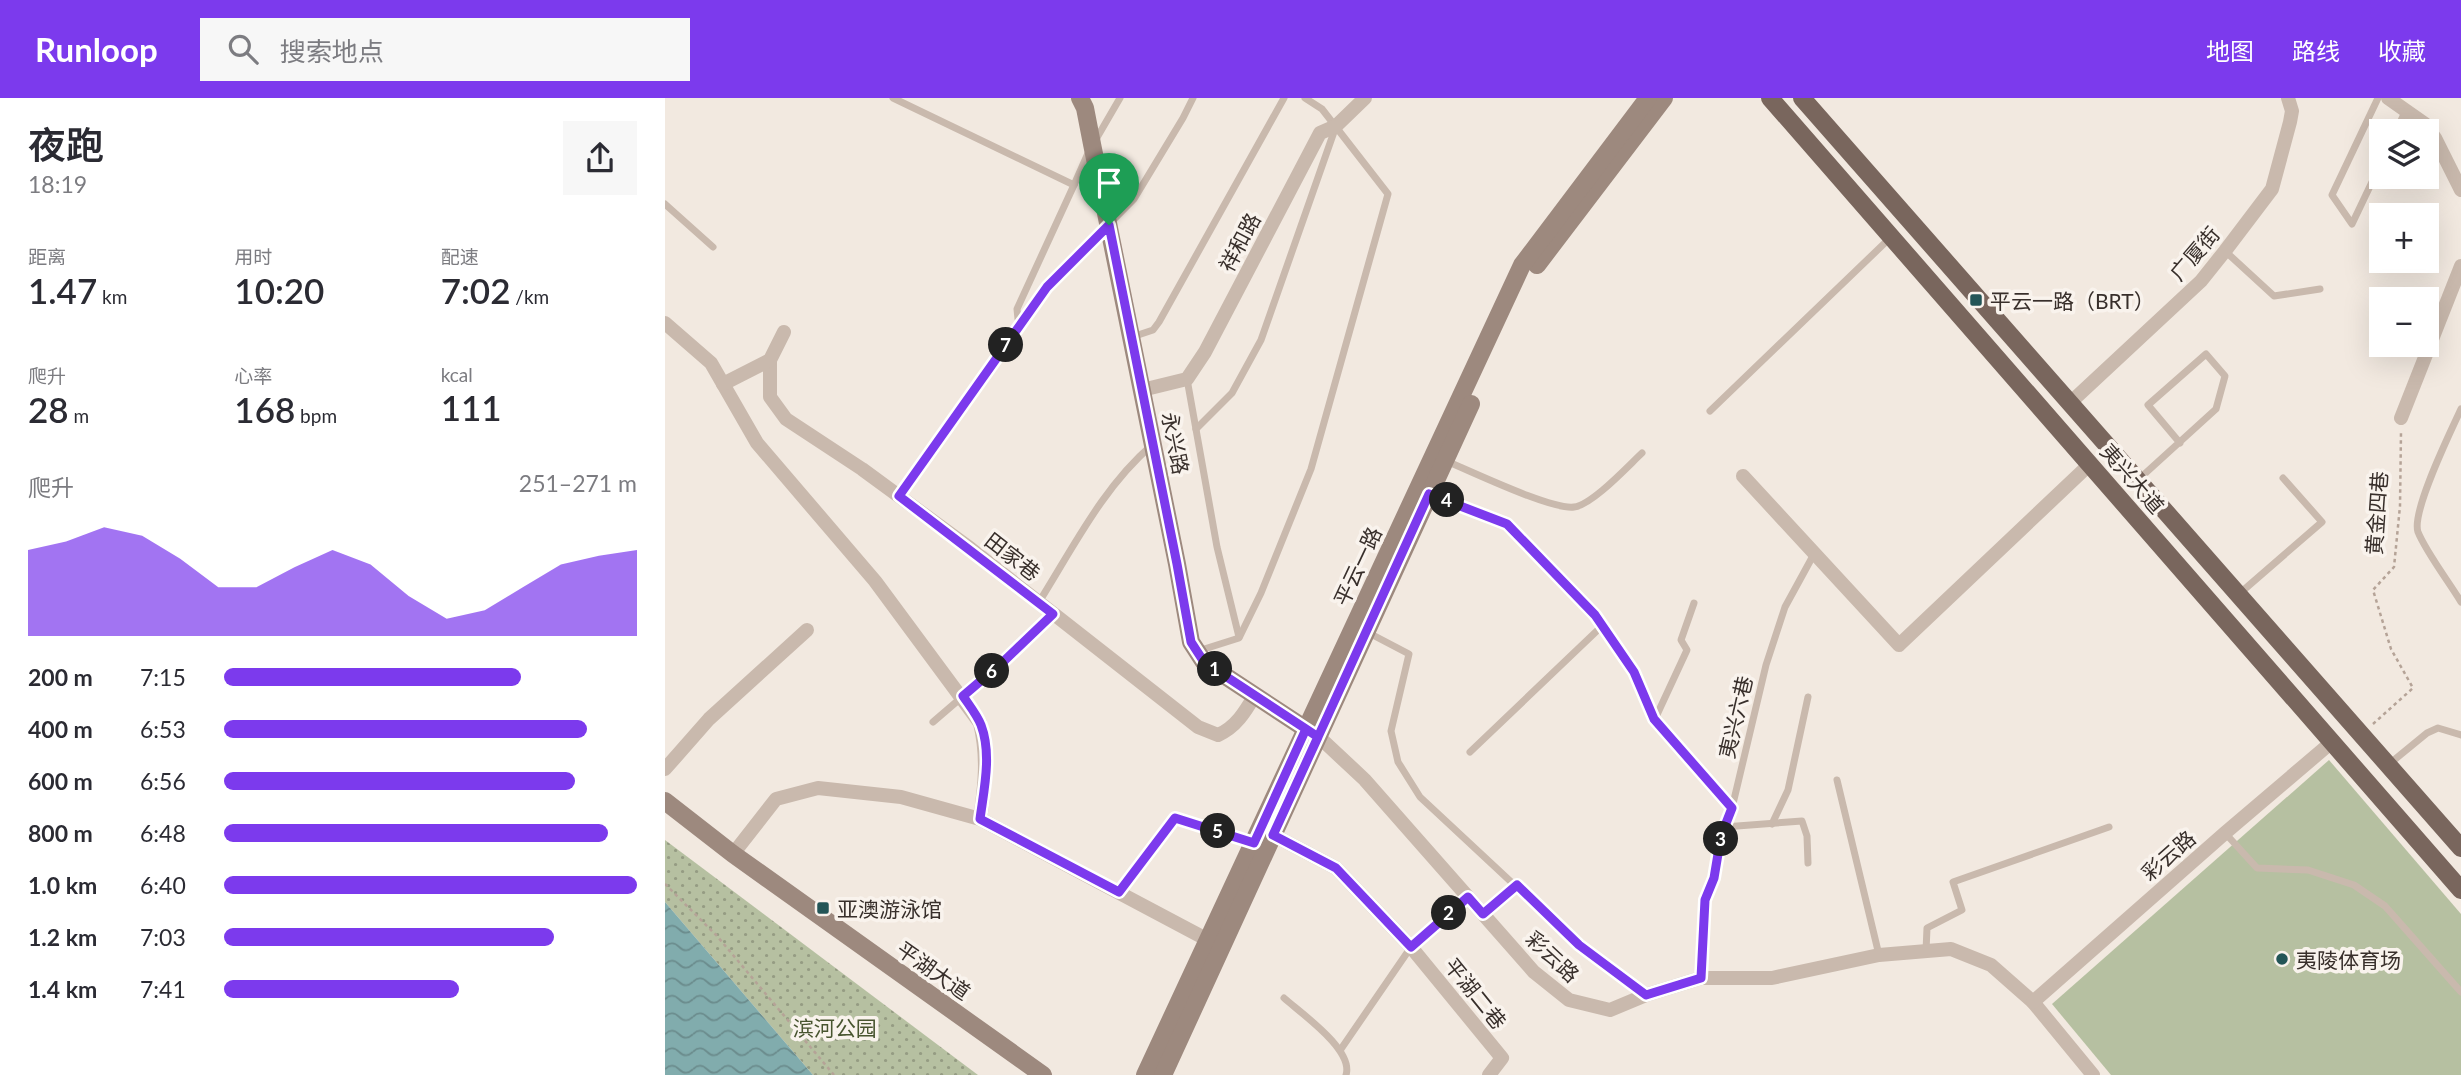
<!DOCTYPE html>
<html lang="zh">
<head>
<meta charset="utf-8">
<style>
  body { margin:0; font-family:Lato,"Noto Sans SC",sans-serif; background:#f7f7f7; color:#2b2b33; height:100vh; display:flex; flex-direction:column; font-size:26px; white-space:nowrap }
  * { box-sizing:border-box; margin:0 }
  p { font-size:23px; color:#7c7c81 }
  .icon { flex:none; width:38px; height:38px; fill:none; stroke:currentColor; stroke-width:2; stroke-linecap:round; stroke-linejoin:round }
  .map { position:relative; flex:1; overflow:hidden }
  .sheet { display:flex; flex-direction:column; background:#fff; width:665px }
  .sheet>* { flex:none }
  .fabs { position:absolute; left:1704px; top:21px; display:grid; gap:14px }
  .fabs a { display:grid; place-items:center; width:70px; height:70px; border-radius:0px; background:#fff; box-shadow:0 7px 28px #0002; font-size:35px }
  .pin { position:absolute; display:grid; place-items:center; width:60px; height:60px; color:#fff; margin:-72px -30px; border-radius:50% 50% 50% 0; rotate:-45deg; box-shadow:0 0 7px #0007 }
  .pin .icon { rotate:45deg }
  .km { position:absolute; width:35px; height:35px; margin:-18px; border-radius:50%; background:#222; color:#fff; font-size:19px; line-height:35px; text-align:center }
  .round { display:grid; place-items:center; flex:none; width:74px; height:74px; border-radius:0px; background:#f7f7f7 }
  .overview { display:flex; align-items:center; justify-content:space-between; height:119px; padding:0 28px }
  h1 { font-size:38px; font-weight:600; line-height:52px }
  .figures { display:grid; grid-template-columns:repeat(3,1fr); gap:10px; height:119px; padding:7px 28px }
  .figures div { display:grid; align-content:center }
  .figures b { font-size:35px; font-weight:600 }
  .figures small { font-size:19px; font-weight:400 }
  .figures p { font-size:19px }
  .chart { height:196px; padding:14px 28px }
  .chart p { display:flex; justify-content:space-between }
  .chart svg { width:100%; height:126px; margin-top:7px; fill:#7c3aed; opacity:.7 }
  ul { padding:0 28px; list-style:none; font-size:23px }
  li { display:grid; grid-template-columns:112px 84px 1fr; align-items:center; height:52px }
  li i { height:18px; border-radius:9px; background:#7c3aed }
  header { display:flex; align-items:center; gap:42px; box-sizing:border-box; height:98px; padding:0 35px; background:#7c3aed; color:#fff }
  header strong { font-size:33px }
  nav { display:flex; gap:38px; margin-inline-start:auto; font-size:24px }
  .search { width:490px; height:63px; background:#f7f7f7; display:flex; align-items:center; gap:18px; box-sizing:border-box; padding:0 24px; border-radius:0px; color:#7c7c81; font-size:26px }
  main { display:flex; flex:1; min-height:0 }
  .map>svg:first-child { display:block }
  .grass { fill:url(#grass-dots) }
  .pitch { fill:#b6c0a1 }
  .water { fill:url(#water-waves) }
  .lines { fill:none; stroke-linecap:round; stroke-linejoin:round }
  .path { stroke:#b5a397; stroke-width:2.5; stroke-dasharray:3.5 3.5; stroke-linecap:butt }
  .lane { stroke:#c9b9ad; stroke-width:7 }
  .street { stroke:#c9b9ad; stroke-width:14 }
  .secondary { stroke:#9d897e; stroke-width:18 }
  .primary { stroke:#79665d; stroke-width:18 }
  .route-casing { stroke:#fff; stroke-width:14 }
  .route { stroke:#7c3aed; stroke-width:9 }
  .poi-dot { fill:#235557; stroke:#f9f3ed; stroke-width:2.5 }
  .labels { text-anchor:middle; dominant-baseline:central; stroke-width:7; stroke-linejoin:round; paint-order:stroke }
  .street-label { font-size:21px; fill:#382f2b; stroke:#f9f3ed }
  .poi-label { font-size:21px; fill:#382f2b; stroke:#f9f3ed; text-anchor:start }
  .park-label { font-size:21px; fill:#485530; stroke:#f9f3ed }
</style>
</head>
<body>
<header>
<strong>Runloop</strong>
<div class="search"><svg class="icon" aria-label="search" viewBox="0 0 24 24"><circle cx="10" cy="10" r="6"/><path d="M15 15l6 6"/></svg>搜索地点</div>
<nav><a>地图</a><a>路线</a><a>收藏</a></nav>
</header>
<main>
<section class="sheet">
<div class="overview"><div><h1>夜跑</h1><p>18:19</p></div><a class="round"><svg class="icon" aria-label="share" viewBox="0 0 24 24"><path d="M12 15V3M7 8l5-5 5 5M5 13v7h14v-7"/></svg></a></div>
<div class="figures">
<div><p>距离</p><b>1.47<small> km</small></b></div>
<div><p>用时</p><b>10:20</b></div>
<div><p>配速</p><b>7:02<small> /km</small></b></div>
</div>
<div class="figures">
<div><p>爬升</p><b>28<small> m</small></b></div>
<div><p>心率</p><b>168<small> bpm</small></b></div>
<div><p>kcal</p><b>111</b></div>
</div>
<div class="chart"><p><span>爬升</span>251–271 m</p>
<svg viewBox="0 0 160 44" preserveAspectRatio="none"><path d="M0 44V14L10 11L20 6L30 9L40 17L50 27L60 27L70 20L80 14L90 19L100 30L110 38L120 35L130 27L140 19L150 16L160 14V44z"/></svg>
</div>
<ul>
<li><b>200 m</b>7:15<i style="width:72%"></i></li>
<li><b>400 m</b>6:53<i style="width:88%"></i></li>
<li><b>600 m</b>6:56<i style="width:85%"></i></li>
<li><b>800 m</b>6:48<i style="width:93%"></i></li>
<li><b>1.0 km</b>6:40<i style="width:100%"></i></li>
<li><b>1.2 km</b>7:03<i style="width:80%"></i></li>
<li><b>1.4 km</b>7:41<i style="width:57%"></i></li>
</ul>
</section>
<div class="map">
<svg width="1796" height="977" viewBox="0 0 1796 977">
  <defs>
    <pattern id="grass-dots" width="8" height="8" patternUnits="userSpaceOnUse" patternTransform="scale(1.75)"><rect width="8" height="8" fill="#b6c0a1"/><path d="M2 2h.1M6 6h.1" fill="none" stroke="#959c83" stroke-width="1.8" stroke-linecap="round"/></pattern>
    <pattern id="water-waves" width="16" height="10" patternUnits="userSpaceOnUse" patternTransform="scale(1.75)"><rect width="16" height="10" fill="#81acad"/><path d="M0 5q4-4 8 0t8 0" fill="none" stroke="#6b8c8d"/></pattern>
  </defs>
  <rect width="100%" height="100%" fill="#f2e9e0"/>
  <!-- grass -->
  <path class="grass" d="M0 742 313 977H148L0 804Z"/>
  <!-- pitch -->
  <path class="pitch" d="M1664 662 1796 816V977H1446L1387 906Z"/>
  <!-- water -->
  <path class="water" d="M0 804 148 977H0Z"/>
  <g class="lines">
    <!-- path -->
    <g class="path">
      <path d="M1708 626 1748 590 1726 551 1708 492 1729 469 1735 408 1736 334"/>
      <path d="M0 786 52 838 169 977"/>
    </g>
    <!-- lane -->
    <g class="lane">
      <path d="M228 0 409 87 424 53"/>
      <path d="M1713 0 1667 97 1687 126 1717 63"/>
      <path d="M1731 33 1741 12"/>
      <path d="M430 43 455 0"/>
      <path d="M0 106 48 149"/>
      <path d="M1560 153 1609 198 1655 191"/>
      <path d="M357 225 353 221 352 211 409 87"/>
      <path d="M467 239 488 232 494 224 619 0"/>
      <path d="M522 281 552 449 574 539"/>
      <path d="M1796 311C1786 333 1746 414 1753 434 1761 454 1784 484 1796 504"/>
      <path d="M1045 313 1226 139"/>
      <path d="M531 331 567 295 596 242 670 31"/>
      <path d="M781 363C806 373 886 412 909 409 927 407 963 368 977 355"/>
      <path d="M1474 381 1551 311 1560 278 1541 256 1483 307 1515 345"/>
      <path d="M766 397 842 426 930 517 969 574 989 621 1067 710"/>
      <path d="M234 398 382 189 469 101 518 20 528 0"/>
      <path d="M1574 496 1657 424 1618 380"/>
      <path d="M374 504C408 450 438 389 487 347"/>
      <path d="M702 534 744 556 726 633 733 664 755 699 914 847 980 896"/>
      <path d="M533 553 574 540 596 495 646 371 723 96 657 11 640 0"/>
      <path d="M990 621 1022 552 1016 542 1029 505"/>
      <path d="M268 624 339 563 388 516"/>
      <path d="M805 654 937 528"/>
      <path d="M1723 667 1762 635 1773 630 1796 637"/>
      <path d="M1172 682 1214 857"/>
      <path d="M1107 726 1123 692 1143 599"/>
      <path d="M1059 729 1137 723 1142 738 1143 765"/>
      <path d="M1560 735 1592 770 1643 772 1689 787 1720 808 1796 894"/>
      <path d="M455 794 510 720 588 744"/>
      <path d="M819 816 851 787"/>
      <path d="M1261 853 1262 830 1297 812 1288 784 1444 729"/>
      <path d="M1036 880 1040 802 1049 780 1056 738 1067 710 1101 567 1120 509 1149 456"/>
      <path d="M619 900C637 916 689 952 681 977"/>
      <path d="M676 951 746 849 802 799"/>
    </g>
    <!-- street -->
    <g class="street">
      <path d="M1723 0 1760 26 1770 40 1796 92"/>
      <path d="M0 225 46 265 92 345 210 483 315 625C323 658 320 688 315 721"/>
      <path d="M105 262V299L121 321 197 371 306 451 533 629 553 637C571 629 580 614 590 597"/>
      <path d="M58 286 105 262 119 234"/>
      <path d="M477 292 522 281 540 254 655 35 671 28 700 0"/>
      <path d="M1406 304 1536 183 1560 153 1607 91 1625 24 1627 13 1623 0"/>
      <path d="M1736 320 1796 168"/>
      <path d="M1078 378 1234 547 1425 366"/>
      <path d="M653 638 700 682 869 874 904 902 945 912 981 897 1036 880H1107L1214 857 1286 851 1326 867 1368 904 1428 977"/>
      <path d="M0 671 44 621 142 532"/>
      <path d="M608 737 671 770 746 849 837 960 824 977"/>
      <path d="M68 756 111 701 153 690 236 699 315 721 543 842"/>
      <path d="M1368 904 1560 735 1668 643"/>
    </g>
    <!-- secondary -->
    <g class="secondary">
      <path d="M415 0 420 10 427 46 512 466 526 544 539 564 650 637"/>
      <path d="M872 167 999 0"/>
      <path d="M0 703 68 756 378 977"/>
      <path d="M480 977 857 167 983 0"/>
      <path d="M498 977 806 306"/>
    </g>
    <!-- primary -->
    <g class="primary">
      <path d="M1105 0 1796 792"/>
      <path d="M1137 0 1796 750"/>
    </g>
  </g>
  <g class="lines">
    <defs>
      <path id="route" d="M444 127 512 466 526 544 539 564 641 631 653 639 608 737 671 770 746 849 803 799 818 816 852 787 914 847 981 897 1036 880 1040 802 1049 780 1056 738 1067 710 989 621 969 574 930 517 842 426 764 396 653 639 641 631 589 745 510 720 454 794 315 721C319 691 327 656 316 627 312 617 304 607 298 598L339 563 388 516 234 398 382 189 444 127"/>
    </defs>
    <!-- route casing -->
    <use href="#route" class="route-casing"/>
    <!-- route -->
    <use href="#route" class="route"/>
  </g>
  <!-- markers -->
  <g class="poi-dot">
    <rect x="1304" y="195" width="14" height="14" rx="3.5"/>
    <rect x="151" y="803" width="14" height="14" rx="3.5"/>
    <circle cx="1617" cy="861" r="7"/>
  </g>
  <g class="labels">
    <!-- street labels -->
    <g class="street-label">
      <text transform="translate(574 144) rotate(-62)">祥和路</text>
      <text transform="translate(1529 155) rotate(-49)">广厦街</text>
      <text transform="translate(511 345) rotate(79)">永兴路</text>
      <text transform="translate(1468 380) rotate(49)">夷兴大道</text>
      <text transform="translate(1711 415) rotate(-86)">黄金四巷</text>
      <text transform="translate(348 458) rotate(38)">田家巷</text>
      <text transform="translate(692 468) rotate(-65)">平云一路</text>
      <text transform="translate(1070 619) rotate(-77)">夷兴六巷</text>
      <text transform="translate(1503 757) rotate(-41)">彩云路</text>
      <text transform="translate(888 858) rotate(43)">彩云路</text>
      <text transform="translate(269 872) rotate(35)">平湖大道</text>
      <text transform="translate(811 895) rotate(51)">平湖二巷</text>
    </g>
    <!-- poi labels -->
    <g class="poi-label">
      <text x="1325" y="202">平云一路（BRT）</text>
      <text x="172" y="810">亚澳游泳馆</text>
      <text x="1631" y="861">夷陵体育场</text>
    </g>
    <!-- park labels -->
    <g class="park-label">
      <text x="170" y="929">滨河公园</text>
    </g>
  </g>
</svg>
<div class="fabs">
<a><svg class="icon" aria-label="layers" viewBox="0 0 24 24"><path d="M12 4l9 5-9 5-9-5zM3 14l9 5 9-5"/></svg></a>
<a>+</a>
<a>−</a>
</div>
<div class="pin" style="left:444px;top:127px;background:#1e9e55"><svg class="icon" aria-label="arrive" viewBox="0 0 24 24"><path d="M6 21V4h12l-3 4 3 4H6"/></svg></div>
<b class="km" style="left:550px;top:571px">1</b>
<b class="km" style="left:784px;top:815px">2</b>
<b class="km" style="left:1056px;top:741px">3</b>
<b class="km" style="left:782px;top:402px">4</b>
<b class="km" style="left:553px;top:733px">5</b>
<b class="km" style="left:327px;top:573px">6</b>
<b class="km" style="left:341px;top:247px">7</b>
</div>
</main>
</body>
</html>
